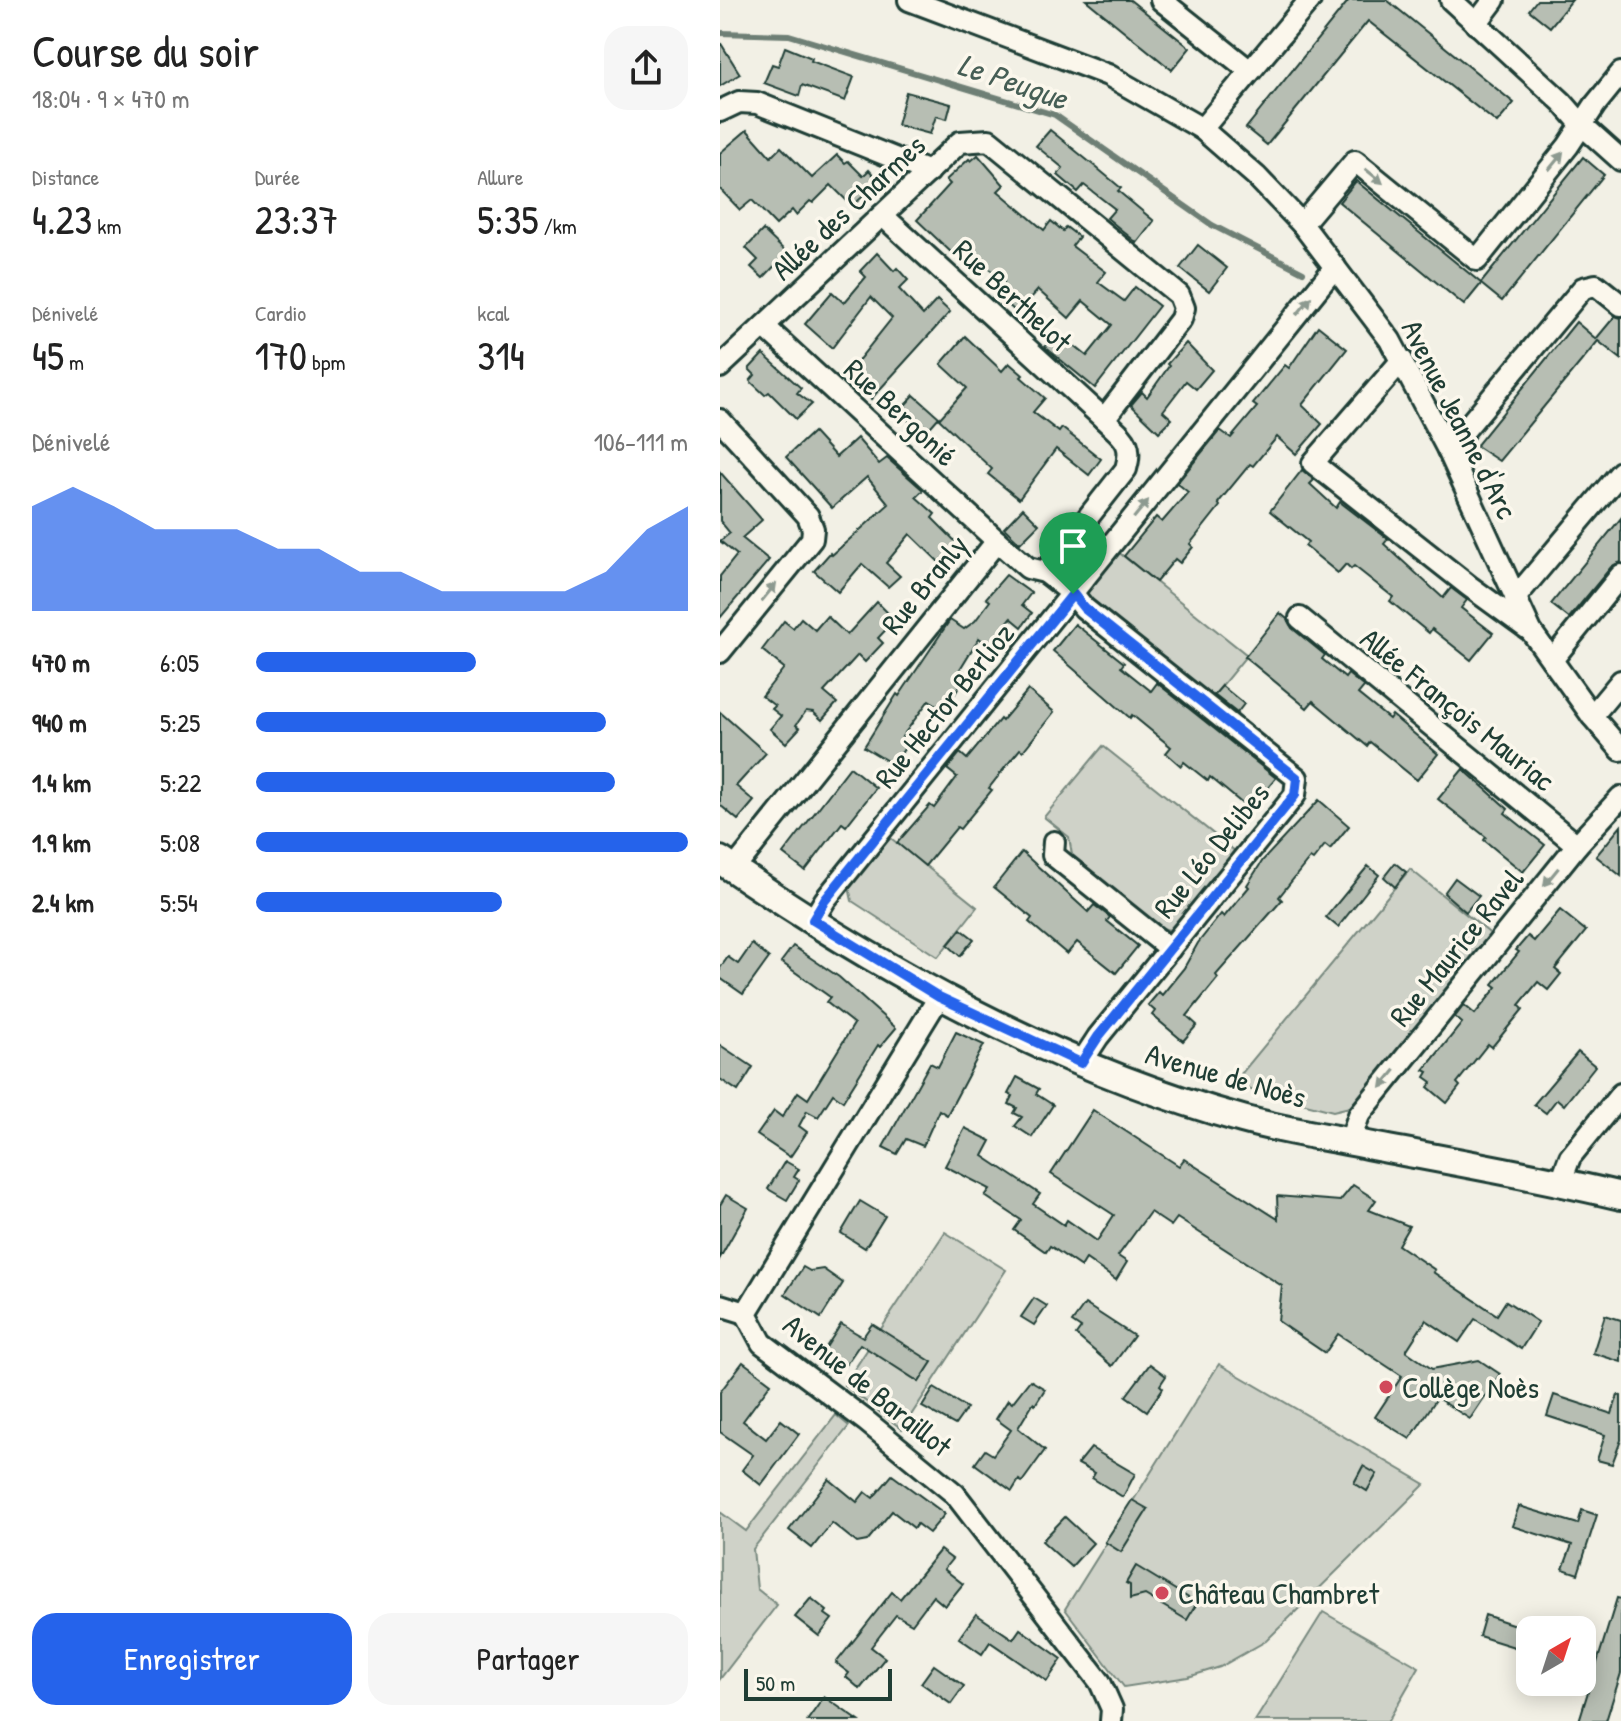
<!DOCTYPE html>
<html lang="fr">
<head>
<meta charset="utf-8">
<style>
  body { margin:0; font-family:"Patrick Hand",sans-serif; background:#f6f6f6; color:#222; height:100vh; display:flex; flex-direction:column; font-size:30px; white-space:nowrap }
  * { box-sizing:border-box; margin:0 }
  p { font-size:26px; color:#767676 }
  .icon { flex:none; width:44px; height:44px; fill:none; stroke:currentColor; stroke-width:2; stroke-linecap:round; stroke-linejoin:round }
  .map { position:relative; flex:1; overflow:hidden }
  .side { display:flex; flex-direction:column; background:#fff; width:720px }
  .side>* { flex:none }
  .needle { width:52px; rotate:39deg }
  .fabs { position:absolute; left:796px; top:1616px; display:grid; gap:16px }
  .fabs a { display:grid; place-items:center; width:80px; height:80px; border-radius:16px; background:#fff; box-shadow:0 4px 20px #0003; font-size:40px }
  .scale { position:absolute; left:24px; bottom:20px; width:148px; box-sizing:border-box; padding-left:8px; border:4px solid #1f3d34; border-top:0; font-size:22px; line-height:28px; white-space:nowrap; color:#1f3d34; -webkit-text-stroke:6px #fbf7ec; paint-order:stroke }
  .pin { position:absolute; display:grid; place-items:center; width:68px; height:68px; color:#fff; margin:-82px -34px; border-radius:50% 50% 50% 0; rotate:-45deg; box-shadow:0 0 8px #0007 }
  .pin .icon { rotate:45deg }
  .round { display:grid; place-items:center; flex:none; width:84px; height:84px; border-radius:24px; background:#f6f6f6 }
  .head { display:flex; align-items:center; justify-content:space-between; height:136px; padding:0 32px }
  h1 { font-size:44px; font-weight:600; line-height:60px }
  .stats { display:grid; grid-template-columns:repeat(3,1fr); gap:12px; height:136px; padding:8px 32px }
  .stats div { display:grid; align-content:center }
  .stats b { font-size:40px; font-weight:600 }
  .stats small { font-size:22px; font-weight:400 }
  .stats p { font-size:22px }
  .chart { height:224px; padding:16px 32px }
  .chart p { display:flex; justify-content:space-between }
  .chart svg { width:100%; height:144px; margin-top:8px; fill:#2563eb; opacity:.7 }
  .button { display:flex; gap:16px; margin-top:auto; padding:16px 32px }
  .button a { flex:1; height:92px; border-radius:24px; background:#2563eb; color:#fff; font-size:32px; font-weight:600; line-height:92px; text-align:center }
  .button a+a { background:#f6f6f6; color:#222 }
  ul { padding:0 32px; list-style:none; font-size:26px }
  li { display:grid; grid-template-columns:128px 96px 1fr; align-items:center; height:60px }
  li i { height:20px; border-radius:10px; background:#2563eb }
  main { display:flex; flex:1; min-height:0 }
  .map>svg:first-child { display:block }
  .green { fill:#cfd2c8; stroke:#77887e; stroke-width:2 }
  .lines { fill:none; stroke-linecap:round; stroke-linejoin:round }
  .stream { stroke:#6e7f75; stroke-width:6 }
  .building { fill:#b7beb3; stroke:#1f3d34; stroke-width:2 }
  .minor-casing { stroke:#1f3d34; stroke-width:26 }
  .tertiary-casing { stroke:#1f3d34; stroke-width:32 }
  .minor { stroke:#fbf7ec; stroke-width:20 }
  .tertiary { stroke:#fbf7ec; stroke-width:26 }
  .oneway { fill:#8d9a90 }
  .route-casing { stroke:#fff; stroke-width:16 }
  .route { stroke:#2563eb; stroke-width:10 }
  .poi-dot { fill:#d1495b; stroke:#fbf7ec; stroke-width:3 }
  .labels { text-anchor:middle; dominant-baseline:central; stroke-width:7; stroke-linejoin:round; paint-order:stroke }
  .street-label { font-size:30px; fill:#1f3d34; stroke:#fbf7ec }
  .poi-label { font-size:30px; fill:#1f3d34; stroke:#fbf7ec; text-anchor:start }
  .water-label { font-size:32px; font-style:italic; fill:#465e55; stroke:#fbf7ec }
</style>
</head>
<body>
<main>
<section class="side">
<div class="head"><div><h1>Course du soir</h1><p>18:04 · 9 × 470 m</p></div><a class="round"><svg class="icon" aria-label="share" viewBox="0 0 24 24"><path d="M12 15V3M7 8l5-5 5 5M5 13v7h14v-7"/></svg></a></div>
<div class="stats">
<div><p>Distance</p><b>4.23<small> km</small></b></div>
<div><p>Durée</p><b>23:37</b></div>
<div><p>Allure</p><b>5:35<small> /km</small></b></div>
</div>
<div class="stats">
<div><p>Dénivelé</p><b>45<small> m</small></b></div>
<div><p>Cardio</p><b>170<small> bpm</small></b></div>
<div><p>kcal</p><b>314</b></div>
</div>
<div class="chart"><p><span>Dénivelé</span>106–111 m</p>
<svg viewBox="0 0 160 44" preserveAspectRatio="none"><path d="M0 44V12L10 6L20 12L30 19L40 19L50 19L60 25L70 25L80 32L90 32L100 38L110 38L120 38L130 38L140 32L150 19L160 12V44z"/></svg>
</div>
<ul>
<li><b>470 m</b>6:05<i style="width:51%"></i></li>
<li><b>940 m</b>5:25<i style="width:81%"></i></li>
<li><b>1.4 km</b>5:22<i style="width:83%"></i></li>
<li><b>1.9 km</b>5:08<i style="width:100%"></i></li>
<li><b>2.4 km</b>5:54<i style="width:57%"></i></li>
</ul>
<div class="button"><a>Enregistrer</a><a>Partager</a></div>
</section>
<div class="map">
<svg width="901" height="1721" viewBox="0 0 901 1721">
  <rect width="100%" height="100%" fill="#f2f0e5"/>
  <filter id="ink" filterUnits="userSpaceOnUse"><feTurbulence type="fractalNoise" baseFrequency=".0125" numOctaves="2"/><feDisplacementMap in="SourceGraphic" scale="16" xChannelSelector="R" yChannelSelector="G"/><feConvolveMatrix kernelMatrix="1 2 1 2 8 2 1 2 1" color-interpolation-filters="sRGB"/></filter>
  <g filter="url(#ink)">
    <!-- green -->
    <g class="green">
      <path d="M397 551 527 655 491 699 368 598 365 593Z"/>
      <path d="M383 746 516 852 449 930 436 926 353 861 349 837 324 817Z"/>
      <path d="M167 835 257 907 218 957 132 901 128 882Z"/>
      <path d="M690 869 773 936 638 1105 613 1111 512 1085Z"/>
      <path d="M225 1232 286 1270 182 1429 124 1385Z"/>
      <path d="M499 1364 705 1484 546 1641 500 1667 468 1677 404 1687 345 1609Z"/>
      <path d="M116 1415 129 1426 33 1549 37 1589 57 1605 0 1679V1512L26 1531Z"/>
      <path d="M603 1612 699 1667 668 1721H535Z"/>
    </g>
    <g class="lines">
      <!-- stream -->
      <path class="stream" d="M0 33 69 35 335 115 492 225 583 272"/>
    </g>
    <!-- building -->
    <g class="building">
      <path d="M366 0H410L470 48 452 70Z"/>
      <path d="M629 0H667L794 103 777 123 648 21 547 145 526 128Z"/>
      <path d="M817 0H852L830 27 809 10Z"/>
      <path d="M0 42 20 74 0 86Z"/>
      <path d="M65 47 92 58 91 61 134 77 125 101 82 85 79 96 44 83 52 64 58 66Z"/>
      <path d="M186 92 231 104 227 119 216 116 210 134 177 125Z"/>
      <path d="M27 130 51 157 61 147 92 178 117 155 125 163 128 161 143 176 149 170 160 182 132 206 111 185 93 203 90 201 76 215 72 210 56 225 32 200 20 210 0 189V153Z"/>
      <path d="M330 130 377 168 401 188 398 191 434 221 417 243 387 218 395 209 364 185 358 192 338 175 343 168 316 146Z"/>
      <path d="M258 155 284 185 278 191 324 230 331 221 343 231 346 227 359 237 352 246 386 272 378 282 404 301 415 287 439 306 375 388 325 347 337 332 367 356 392 325 363 301 349 318 318 290 304 306 301 304 295 311 275 293 284 282 242 245 234 255 197 220 230 184 226 180 249 159 251 161Z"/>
      <path d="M863 157 884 175 782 301 761 284 744 305 619 202 636 181 761 283Z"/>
      <path d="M43 230 67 253 43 278 31 267 38 260 26 248Z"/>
      <path d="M478 245 507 268 489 291 460 268Z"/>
      <path d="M157 253 174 271 177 268 188 280 179 289 203 315 217 300 230 312 151 399 126 376 172 318 151 297 112 348 85 324 112 292 124 303 146 277 140 271Z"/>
      <path d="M895 316 901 318V359L878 341 779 461 756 446 856 322 876 339Z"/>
      <path d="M598 326 627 349 582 405 602 424 576 454 557 437 533 466 530 464 498 503 500 506 470 544 473 547 460 563 455 559 436 582 404 556 436 517 442 522 468 492 457 483 500 430 511 438 537 407 533 404 565 365 569 368Z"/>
      <path d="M245 336 282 371 289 363 303 375 301 377 325 398 313 412 339 432 342 428 381 459 369 475 336 449 299 499 268 474 272 469 219 419 247 388 221 364Z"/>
      <path d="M466 343 492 370 476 389 466 381 443 411 452 419 439 432 411 405 422 392 427 397 449 366 447 364Z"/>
      <path d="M43 354 81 388 77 393 92 404 76 419 49 392 45 395 30 381 35 375 29 369Z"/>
      <path d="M194 395 219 417 204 434 179 412Z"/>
      <path d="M93 432 116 457 137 438 159 464 167 458 203 490 196 497 215 514 212 518 240 546 222 565 190 534 166 563 180 576 168 587 142 564 118 592 94 571 110 553 112 555 169 504 147 477 112 508 66 457Z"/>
      <path d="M582 470 594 480 590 484 616 508 620 502 668 539 664 544 723 598 731 588 747 600 741 608 773 633 751 660 712 629 709 633 670 601 673 597 634 566 631 569 626 564 618 573 585 546 588 542 550 511Z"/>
      <path d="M0 472 42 520 22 538 49 560 0 618V576L17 555 0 541 10 533 0 521Z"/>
      <path d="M303 508 319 524 300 543 284 528Z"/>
      <path d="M901 518V562L891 567 849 618 831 604Z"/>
      <path d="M286 575 311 593 302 605 312 613 302 627 291 618 269 646 259 638 240 669 247 674 225 710 209 700 182 737 189 741 174 765 144 747 177 694 179 696 230 620 244 629 255 621 270 601 266 598Z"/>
      <path d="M157 602 175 620 158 638 163 643 145 662 138 655 104 692 117 703 102 720 93 712 86 711 76 725 80 728 66 743 50 729 61 716 52 709 55 706 42 696 64 668 42 650 64 621 73 628 81 618 95 630 107 616 127 635Z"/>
      <path d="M560 613 567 619 572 628 605 655 602 659 625 678 628 674 644 687 638 694 669 719 672 715 718 754 697 780 650 742 647 746 593 701 587 708 525 657Z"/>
      <path d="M355 624 404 663 401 667 431 691 437 683 556 778 530 810 490 777 488 781 464 762 461 766 446 753 451 747 412 715 410 718 333 651Z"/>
      <path d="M502 686 524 704 517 713 494 695Z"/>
      <path d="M308 690 334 712 303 751 300 749 287 765 269 788 272 790 240 829 237 827 205 866 177 843 210 805 214 808 237 777 227 769 240 753 247 759 280 719 282 721Z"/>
      <path d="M0 712 46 753 16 786 34 801 18 820 0 805Z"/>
      <path d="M130 767 156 788 126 826 122 823 85 871 63 854Z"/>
      <path d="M743 769 788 809 785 813 825 845 803 872 764 840 766 837 718 799Z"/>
      <path d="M599 800 629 826 610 849 605 845 593 860 590 858 559 897 562 900 496 975 498 978 467 1016 477 1025 463 1041 432 1015 435 1011 428 1005 439 992 442 995 464 968 478 943 501 914 504 917 529 887 527 885 543 860Z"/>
      <path d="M901 826V876L876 856Z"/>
      <path d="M302 852 368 912 374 905 390 917 387 921 418 946 396 973 357 942 347 954 309 922 312 918 274 887Z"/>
      <path d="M675 863 686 872 675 887 664 877Z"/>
      <path d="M648 866 659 875 618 927 606 917Z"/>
      <path d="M735 878 759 896 746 912 724 893Z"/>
      <path d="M840 910 866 931 835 969 841 974 828 990 818 982 799 1005 803 1009 772 1047 768 1044 737 1083 740 1086 727 1103 708 1087 712 1082 705 1077 708 1072 704 1070 742 1023 735 1017 744 1005 755 1014 777 987 773 984 799 952 796 950 808 936 814 941Z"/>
      <path d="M241 929 254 939 240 956 228 945Z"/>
      <path d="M32 944 49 958 23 994 0 978V968L8 957 18 964Z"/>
      <path d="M73 946 119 977 176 1028 160 1047 158 1045 123 1101 113 1094 98 1117 87 1111 79 1126 87 1132 70 1157 37 1135 54 1111 62 1117 78 1092 88 1099 134 1024 106 1002 110 997 61 962Z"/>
      <path d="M236 1032 264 1045 227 1115 219 1110 203 1146 186 1139 177 1154 163 1147 210 1063 218 1067Z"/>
      <path d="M0 1045 33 1067 18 1091 0 1079Z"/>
      <path d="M858 1052 875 1066 844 1105 837 1099 826 1113 814 1104Z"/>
      <path d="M297 1077 319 1089 316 1094 333 1105 312 1137 295 1126 302 1117 294 1113 297 1108 289 1104 293 1096 288 1094Z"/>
      <path d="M373 1110 459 1166 464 1159 558 1219 557 1196 620 1201 633 1185 656 1200 649 1210 689 1226 678 1245 715 1270 713 1272 777 1315 786 1301 818 1322 801 1349 755 1319 739 1342 706 1320 686 1351 712 1369 759 1360 780 1374 750 1419 717 1398 690 1439 655 1417 682 1376 618 1334 605 1353 558 1321 562 1286 457 1218 451 1226 430 1212 398 1256 407 1262 396 1280 366 1259 361 1267 330 1246 326 1252 294 1230 301 1220 265 1196 270 1189 225 1166 245 1128 271 1141 263 1156 320 1194 313 1204 344 1225 347 1220 377 1241 394 1215 331 1174Z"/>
      <path d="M65 1161 79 1169 74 1177 79 1180 67 1200 48 1189Z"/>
      <path d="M6 1195 28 1208 0 1258V1205Z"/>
      <path d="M140 1201 165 1216 145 1248 121 1233Z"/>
      <path d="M83 1267 90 1271 103 1269 123 1283 101 1318 65 1294Z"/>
      <path d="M314 1298 327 1306 314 1325 301 1317Z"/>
      <path d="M365 1304 414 1336 392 1366 356 1335 361 1328 352 1322Z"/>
      <path d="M885 1315 901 1320V1362L873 1353Z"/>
      <path d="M121 1324 143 1337 152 1324 212 1362 199 1382 140 1344 125 1366 103 1352Z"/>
      <path d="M23 1362 51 1383 23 1421 46 1439 61 1420 79 1434 41 1485 22 1470 33 1455 0 1432V1392Z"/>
      <path d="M430 1364 446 1376 440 1385 443 1388 427 1411 406 1396Z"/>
      <path d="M310 1380 325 1389 315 1405 313 1403 298 1428 325 1450 302 1482 299 1480 292 1491 255 1464 265 1450 273 1455 291 1430 276 1419 288 1400 292 1403Z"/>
      <path d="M214 1388 247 1408 235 1425 202 1407Z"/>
      <path d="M834 1395 892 1414 898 1395 901 1396V1440L892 1464 877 1460 885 1435 827 1416Z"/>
      <path d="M371 1448 415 1474 403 1497 372 1478 375 1473 358 1464Z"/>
      <path d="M643 1466 657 1474 647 1491 634 1483Z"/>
      <path d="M172 1475 225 1514 209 1533 197 1524 194 1528 172 1511 147 1541 137 1543 112 1523 92 1548 69 1530 109 1479 137 1502 145 1492 153 1498Z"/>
      <path d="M412 1500 428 1509 401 1552 385 1542Z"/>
      <path d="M799 1506 858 1524 862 1510 877 1515 858 1574 843 1569 852 1545 792 1526Z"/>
      <path d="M345 1517 373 1543 351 1567 322 1541Z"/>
      <path d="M220 1550 232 1559 224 1569 243 1584 225 1606 213 1596 192 1624 176 1615 151 1647 165 1658 140 1689 126 1677 129 1673 116 1663 172 1592 180 1599Z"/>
      <path d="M416 1566 477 1603 467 1620 425 1595 410 1599V1585L406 1583Z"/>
      <path d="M91 1598 107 1611 105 1614 112 1619 99 1636 75 1617Z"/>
      <path d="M897 1598 901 1599V1673L886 1721H859Z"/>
      <path d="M256 1614 293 1639 300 1629 342 1659 327 1681 270 1642 262 1654 239 1638Z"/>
      <path d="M765 1615 810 1630V1652L759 1636Z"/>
      <path d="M214 1665 244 1686 231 1704 201 1683Z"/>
      <path d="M104 1697 116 1705 139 1721H87Z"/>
    </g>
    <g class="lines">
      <defs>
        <g id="minor">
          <path d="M189 0 388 75 472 123 482 129 536 176 582 224 670 340 728 450 811 631 872 716 901 750"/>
          <path d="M441 0 530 71"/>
          <path d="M731 0 842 102 862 125 901 160"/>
          <path d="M756 24 774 0"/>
          <path d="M0 111 19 102 37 103 209 172"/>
          <path d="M482 129 590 0"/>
          <path d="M162 215 384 419"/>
          <path d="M582 224 635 161 757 260 848 146 875 105 901 73"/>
          <path d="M44 326 277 541"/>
          <path d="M682 360 593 463 749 586 808 629"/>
          <path d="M0 367 240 142 269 140 459 295 464 308 461 319 384 419C402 437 414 441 406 469L325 572 308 568 277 541 14 869"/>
          <path d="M0 420 88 516 93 529 92 539 0 652"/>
          <path d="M728 450 863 288 876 285 901 305"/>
          <path d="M325 572 353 594 364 608 577 778 575 795 378 1037 361 1063"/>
          <path d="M795 598 901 472"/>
          <path d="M580 618 857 845"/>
          <path d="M832 660 901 575"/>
          <path d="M872 716 901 681"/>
          <path d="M334 842 333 855 450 949"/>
          <path d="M93 920 105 900 615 267"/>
          <path d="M219 997 26 1313 42 1343 146 1421 235 1494 380 1682 392 1709 391 1721"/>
          <path d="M630 1141 639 1115 857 845 901 797"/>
          <path d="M841 1181 850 1157 901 1094"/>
          <path d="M0 1305 26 1313"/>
        </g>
        <path id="tertiary" d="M0 860C161 971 333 1066 522 1119 565 1131 609 1137 652 1146 736 1162 819 1176 901 1196"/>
      </defs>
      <!-- minor casing -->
      <use href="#minor" class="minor-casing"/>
      <!-- tertiary casing -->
      <use href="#tertiary" class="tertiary-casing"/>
      <!-- minor -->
      <use href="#minor" class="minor"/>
      <!-- tertiary -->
      <use href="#tertiary" class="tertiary"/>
    </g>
    <!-- one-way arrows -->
    <defs><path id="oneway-solid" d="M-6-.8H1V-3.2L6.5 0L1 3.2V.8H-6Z" transform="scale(2)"/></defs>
    <g class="oneway">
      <use href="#oneway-solid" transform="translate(836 161) rotate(-51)"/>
      <use href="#oneway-solid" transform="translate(654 176) rotate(39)"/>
      <use href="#oneway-solid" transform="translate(584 306) rotate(-51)"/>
      <use href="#oneway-solid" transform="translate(421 509) rotate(-51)"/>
      <use href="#oneway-solid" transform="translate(49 592) rotate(-51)"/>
      <use href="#oneway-solid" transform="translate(831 877) rotate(129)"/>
      <use href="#oneway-solid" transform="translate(668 1079) rotate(129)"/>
    </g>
  </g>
  <g class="lines" filter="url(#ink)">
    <defs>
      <path id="route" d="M353 594 364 608 577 778 575 795 378 1037 361 1063 219 997 93 920 105 900Z"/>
    </defs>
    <!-- route casing -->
    <use href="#route" class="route-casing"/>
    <!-- route -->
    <use href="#route" class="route"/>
  </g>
  <!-- markers -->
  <g class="poi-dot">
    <circle cx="666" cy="1387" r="8"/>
    <circle cx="442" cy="1593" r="8"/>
  </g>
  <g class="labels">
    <!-- street labels -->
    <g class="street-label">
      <text transform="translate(128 207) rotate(-43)">Allée des Charmes</text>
      <text transform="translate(293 295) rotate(43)">Rue Berthelot</text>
      <text transform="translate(181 412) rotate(43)">Rue Bergonié</text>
      <text transform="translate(740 419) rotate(63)">Avenue Jeanne d'Arc</text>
      <text transform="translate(204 584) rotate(-51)">Rue Branly</text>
      <text transform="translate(224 705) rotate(-51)">Rue Hector Berlioz</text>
      <text transform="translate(738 709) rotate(39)">Allée François Mauriac</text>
      <text transform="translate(491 850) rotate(-51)">Rue Léo Delibes</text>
      <text transform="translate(736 947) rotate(-51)">Rue Maurice Ravel</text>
      <text transform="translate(506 1075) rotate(16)">Avenue de Noès</text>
      <text transform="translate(148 1385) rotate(39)">Avenue de Baraillot</text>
    </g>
    <!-- poi labels -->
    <g class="poi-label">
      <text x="682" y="1387">Collège Noès</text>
      <text x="458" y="1593">Château Chambret</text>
    </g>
    <!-- water labels -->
    <g class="water-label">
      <text transform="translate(293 81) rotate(19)">Le Peugue</text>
    </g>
  </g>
</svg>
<div class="fabs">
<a><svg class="needle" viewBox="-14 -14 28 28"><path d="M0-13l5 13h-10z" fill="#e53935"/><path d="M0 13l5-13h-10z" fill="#767676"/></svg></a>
</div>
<div class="scale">50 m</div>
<div class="pin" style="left:353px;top:594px;background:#1e9e55"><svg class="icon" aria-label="arrive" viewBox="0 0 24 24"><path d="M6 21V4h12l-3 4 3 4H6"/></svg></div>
</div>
</main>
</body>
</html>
